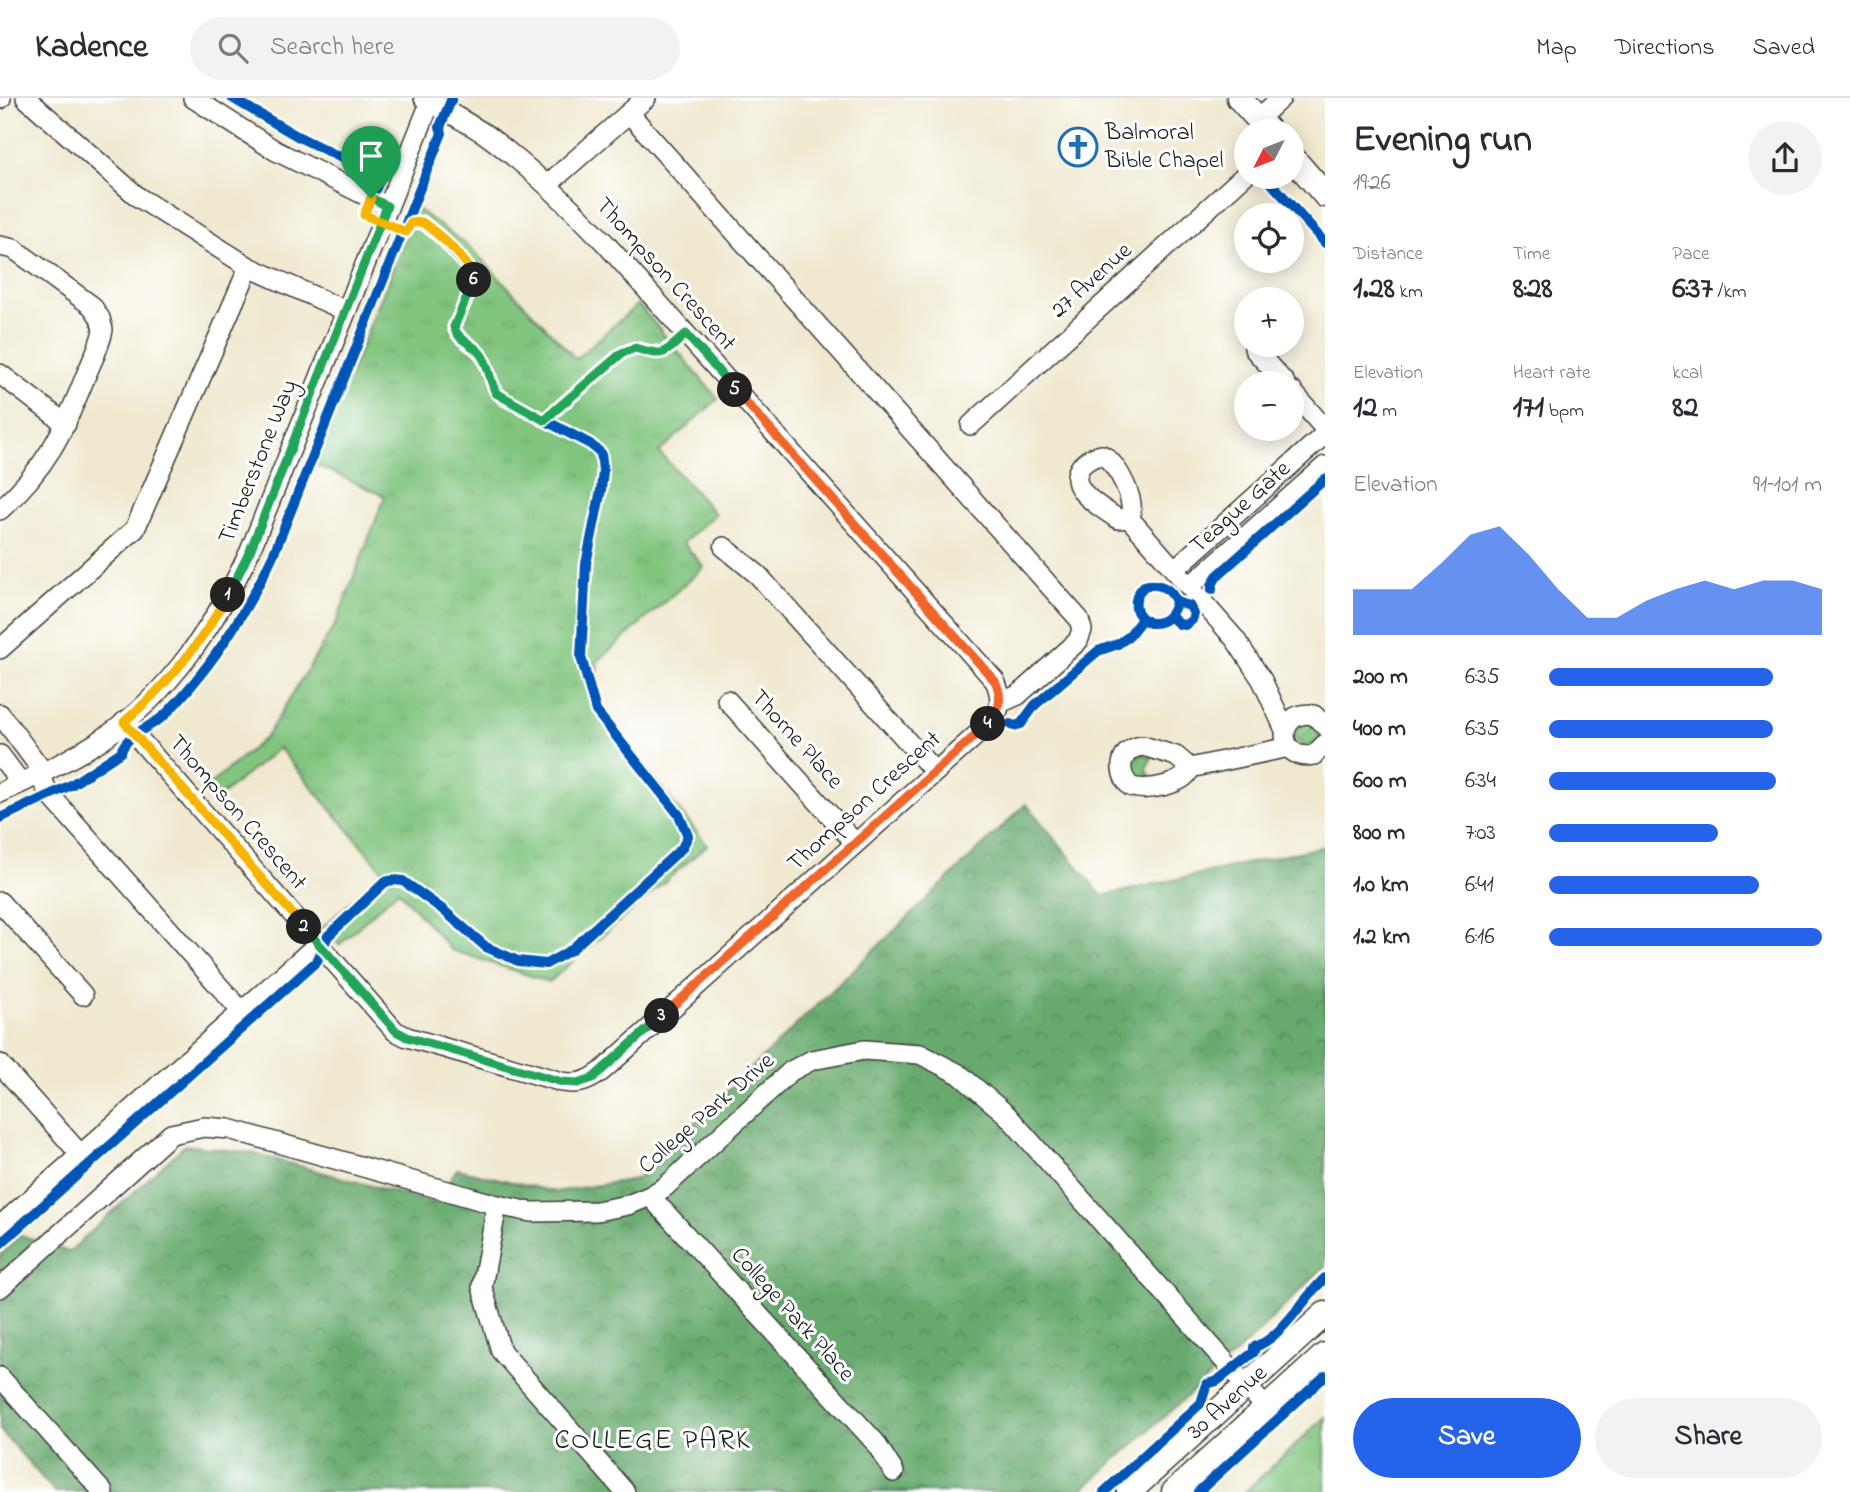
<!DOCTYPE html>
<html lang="en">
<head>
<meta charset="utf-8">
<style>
  body { margin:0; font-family:"Indie Flower",sans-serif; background:#f2f2f3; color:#2b2b33; height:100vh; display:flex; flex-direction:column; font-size:26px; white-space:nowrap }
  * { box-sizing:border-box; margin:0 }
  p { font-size:23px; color:#7c7c81 }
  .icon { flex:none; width:38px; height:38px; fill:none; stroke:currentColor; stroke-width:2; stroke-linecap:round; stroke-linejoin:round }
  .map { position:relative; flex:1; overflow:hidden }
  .drawer { display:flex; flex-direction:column; background:#fff; width:525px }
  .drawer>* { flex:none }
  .needle { width:46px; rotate:228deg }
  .tools { position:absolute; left:1234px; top:21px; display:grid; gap:14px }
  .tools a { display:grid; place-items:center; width:70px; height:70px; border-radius:50%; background:#fff; box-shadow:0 4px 18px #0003; font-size:35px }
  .pin { position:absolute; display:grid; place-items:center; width:60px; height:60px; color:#fff; margin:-72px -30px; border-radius:50% 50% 50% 0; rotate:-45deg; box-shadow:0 0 7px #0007 }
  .pin .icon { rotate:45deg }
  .km { position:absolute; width:35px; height:35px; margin:-18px; border-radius:50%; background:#222; color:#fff; font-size:19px; line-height:35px; text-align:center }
  .round { display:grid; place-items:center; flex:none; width:74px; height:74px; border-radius:37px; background:#f2f2f3 }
  .head { display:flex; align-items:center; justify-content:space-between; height:119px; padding:0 28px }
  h1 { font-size:38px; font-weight:700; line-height:52px }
  .figures { display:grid; grid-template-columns:repeat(3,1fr); gap:10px; height:119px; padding:7px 28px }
  .figures div { display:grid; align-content:center }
  .figures b { font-size:30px; font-weight:700 }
  .figures small { font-size:19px; font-weight:400 }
  .figures p { font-size:19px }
  .chart { height:196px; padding:14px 28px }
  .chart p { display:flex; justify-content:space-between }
  .chart svg { width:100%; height:126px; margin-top:7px; fill:#2563eb; opacity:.7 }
  .cta { display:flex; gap:14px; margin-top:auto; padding:14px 28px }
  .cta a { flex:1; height:80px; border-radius:42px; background:#2563eb; color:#fff; font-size:28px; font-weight:700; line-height:80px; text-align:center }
  .cta a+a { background:#f2f2f3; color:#2b2b33 }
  ul { padding:0 28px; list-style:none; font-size:23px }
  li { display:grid; grid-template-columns:112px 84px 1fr; align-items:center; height:52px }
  li i { height:18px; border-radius:9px; background:#2563eb }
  header { display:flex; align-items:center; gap:42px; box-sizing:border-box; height:98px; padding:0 35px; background:#fff; border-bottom:2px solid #e1e1e2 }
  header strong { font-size:33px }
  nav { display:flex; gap:38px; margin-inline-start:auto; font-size:24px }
  .search { width:490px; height:63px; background:#f2f2f3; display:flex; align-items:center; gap:18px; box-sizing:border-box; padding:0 24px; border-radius:38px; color:#7c7c81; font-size:26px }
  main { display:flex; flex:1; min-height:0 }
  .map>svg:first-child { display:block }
  .forest { fill:url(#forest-crowns); stroke:#426345; stroke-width:2 }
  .park { fill:url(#park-tufts); stroke:#4e704e; stroke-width:2 }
  .garden { fill:url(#garden-furrows); stroke:#4e704e; stroke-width:2 }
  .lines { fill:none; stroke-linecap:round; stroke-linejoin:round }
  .minor-casing { stroke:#3c3b37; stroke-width:22 }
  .major-casing { stroke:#3c3b37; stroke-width:27 }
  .minor { stroke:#fff; stroke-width:19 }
  .major { stroke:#fff; stroke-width:24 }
  .cycleway-casing { stroke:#fff; stroke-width:15 }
  .cycleway { stroke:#0057b8; stroke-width:10 }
  .split-1-casing { stroke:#fff; stroke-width:14 }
  .split-2-casing { stroke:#fff; stroke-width:14 }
  .split-3-casing { stroke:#fff; stroke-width:14 }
  .split-4-casing { stroke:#fff; stroke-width:14 }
  .split-5-casing { stroke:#fff; stroke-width:14 }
  .split-6-casing { stroke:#fff; stroke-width:14 }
  .split-7-casing { stroke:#fff; stroke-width:14 }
  .split-1 { stroke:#22a559; stroke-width:9 }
  .split-2 { stroke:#f5b400; stroke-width:9 }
  .split-3 { stroke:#22a559; stroke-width:9 }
  .split-4 { stroke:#f0652b; stroke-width:9 }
  .split-5 { stroke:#f0652b; stroke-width:9 }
  .split-6 { stroke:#22a559; stroke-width:9 }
  .split-7 { stroke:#f5b400; stroke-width:9 }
  .labels { text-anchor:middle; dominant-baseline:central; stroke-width:6; stroke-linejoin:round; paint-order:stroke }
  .poi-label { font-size:24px; fill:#1c1c1c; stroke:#fff; text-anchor:start }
  .street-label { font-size:24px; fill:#1c1c1c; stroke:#fff }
  .quarter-label { font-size:28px; letter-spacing:2px; fill:#1c1c1c; stroke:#fff }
</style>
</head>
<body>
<header>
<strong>Kadence</strong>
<div class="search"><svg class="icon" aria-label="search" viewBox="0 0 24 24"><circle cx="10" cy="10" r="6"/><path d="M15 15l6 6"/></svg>Search here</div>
<nav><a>Map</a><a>Directions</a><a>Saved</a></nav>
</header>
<main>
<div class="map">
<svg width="1325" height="1394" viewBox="0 0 1325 1394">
  <defs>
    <pattern id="forest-crowns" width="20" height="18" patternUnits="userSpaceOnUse" patternTransform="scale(1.75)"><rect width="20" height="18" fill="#68aa6e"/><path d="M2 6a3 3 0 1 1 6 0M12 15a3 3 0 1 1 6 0" fill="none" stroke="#558a5a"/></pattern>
    <pattern id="park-tufts" width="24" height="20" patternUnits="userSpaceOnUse" patternTransform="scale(1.75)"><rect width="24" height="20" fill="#81c57f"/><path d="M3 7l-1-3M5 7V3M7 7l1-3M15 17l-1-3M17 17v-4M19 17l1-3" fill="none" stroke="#6fa96d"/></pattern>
    <pattern id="garden-furrows" width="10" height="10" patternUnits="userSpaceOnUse" patternTransform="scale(1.75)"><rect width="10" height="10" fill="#81c57f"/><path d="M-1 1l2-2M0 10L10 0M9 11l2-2" fill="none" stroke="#6fa96d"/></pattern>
  </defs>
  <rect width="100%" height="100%" fill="#fff"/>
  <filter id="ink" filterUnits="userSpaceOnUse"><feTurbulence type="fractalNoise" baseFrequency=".0143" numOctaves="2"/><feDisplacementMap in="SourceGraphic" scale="14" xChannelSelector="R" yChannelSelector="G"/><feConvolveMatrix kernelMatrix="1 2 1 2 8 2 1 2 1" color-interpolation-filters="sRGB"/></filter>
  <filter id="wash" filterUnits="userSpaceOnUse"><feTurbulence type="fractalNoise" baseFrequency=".00686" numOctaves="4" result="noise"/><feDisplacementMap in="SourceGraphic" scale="28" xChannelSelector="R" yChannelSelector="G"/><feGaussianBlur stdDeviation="1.57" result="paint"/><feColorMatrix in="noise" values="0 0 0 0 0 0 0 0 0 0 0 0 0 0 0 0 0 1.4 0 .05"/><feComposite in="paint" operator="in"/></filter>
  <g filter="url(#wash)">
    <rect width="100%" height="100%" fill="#f0e9d0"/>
    <!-- forest -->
    <path class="forest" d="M1026 706 1102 798 1325 748V1168L1244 1248 1079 1394H55L0 1332V1158L21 1137 69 1154 185 1047 252 1055 434 1105 457 1071 555 1094 636 1081Z"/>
    <!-- park -->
    <g class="park">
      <path d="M417 111 471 150 576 261 638 206 718 301 659 354 715 416 683 445 704 469 597 564 601 613 707 747 549 884 451 852 398 792 339 847 322 830 384 774 279 650 213 704 203 692 266 639 336 525 385 398 314 366Z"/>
      <path d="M1325 1319V1394H1245Z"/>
    </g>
    <!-- garden -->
    <g class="garden">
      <path d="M1309 623 1320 635C1320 644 1314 645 1307 649 1297 646 1294 642 1295 631Z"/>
      <path d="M1142 656 1152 659 1146 670 1151 680 1141 682 1132 678 1130 663Z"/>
    </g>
  </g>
  <g filter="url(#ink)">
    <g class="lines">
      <defs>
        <g id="minor">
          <path d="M193 0 276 53 387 108"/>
          <path d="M0 1 1 0"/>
          <path d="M629 15 1079 521 1082 532 1078 543 1018 597 1000 605"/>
          <path d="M1258 21 1281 0"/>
          <path d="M547 87 646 0"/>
          <path d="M0 148 14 151 92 208 100 220 103 232C100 248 92 263 86 277 63 335 47 369 0 412"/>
          <path d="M249 169 346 213"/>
          <path d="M1254 251 1285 285"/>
          <path d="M0 276 66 326"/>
          <path d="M1292 293 1325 331"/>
          <path d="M971 327 1246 76"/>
          <path d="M1129 420 1118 421C1102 410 1063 390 1082 367 1088 361 1094 358 1102 357 1117 364 1138 405 1129 420L1235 541 1262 582 1285 632"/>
          <path d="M724 449 758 477 935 674"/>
          <path d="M1175 471 1325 336"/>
          <path d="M1190 488 1325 368"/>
          <path d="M0 551 135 431 249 169 138 99 26 0"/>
          <path d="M727 602 855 745"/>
          <path d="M0 616 44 675"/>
          <path d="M124 624 395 933 407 939 562 984C579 987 589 983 602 973L991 624C1002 611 1002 598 995 583L605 145C568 106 529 68 485 36 465 23 444 12 424 0"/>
          <path d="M1325 628 1314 617C1275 610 1276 665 1314 657L1325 646"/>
          <path d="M1143 648 1176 658 1190 670C1187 686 1144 695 1130 688 1116 673 1120 650 1143 648Z"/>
          <path d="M0 657 21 685"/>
          <path d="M1190 670 1289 649"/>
          <path d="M39 677 50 697 242 914"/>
          <path d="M0 695C36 678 71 662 104 640 171 594 216 525 250 453L432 0"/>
          <path d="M0 804 83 897"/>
          <path d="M0 966 80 1056"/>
          <path d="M650 1098 875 1344 894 1374"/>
          <path d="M497 1107 482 1189 501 1253 625 1394"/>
          <path d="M0 1128 318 846"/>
          <path d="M0 1190 171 1036 204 1029 229 1031 497 1107 531 1114 597 1113 628 1107 650 1098 665 1089 791 973 812 962 864 952 920 956 959 976 1007 1017 1267 1311"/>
          <path d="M0 1279 103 1394"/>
        </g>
        <g id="major">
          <path d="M1239 0 1269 33"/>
          <path d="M1292 59 1325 97"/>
          <path d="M1129 1394 1325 1216"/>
          <path d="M1174 1394 1325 1257"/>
        </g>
      </defs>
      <!-- minor casing -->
      <use href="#minor" class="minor-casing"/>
      <!-- major casing -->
      <use href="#major" class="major-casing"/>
      <!-- minor -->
      <use href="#minor" class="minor"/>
      <!-- major -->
      <use href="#major" class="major"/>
      <defs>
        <g id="cycleway">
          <path d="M1266 79 1325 145"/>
          <path d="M544 322 622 255 635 250C665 258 663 256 686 236"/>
          <path d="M1212 492V487L1217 478 1325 381"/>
          <path d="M1170 518 1179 526 1185 527 1192 522 1194 516 1190 508 1176 504C1171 490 1158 484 1144 488 1131 502 1133 517 1150 525 1164 526 1173 518 1176 504"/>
          <path d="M1010 626 1014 628 1021 626 1035 607 1098 553 1118 546 1128 539 1142 521"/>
          <path d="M0 720 71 687 121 654C127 635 152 629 165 617 212 569 246 516 274 455L442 35 440 29 452 0"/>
          <path d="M0 1146 317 863 328 838 385 784 394 782 403 783 442 811 486 849 518 863 546 866 571 852 682 750 688 738 679 717 596 613 581 559 586 466 601 392 603 373 601 355 590 346 504 301C489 289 491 272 481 257 473 246 458 243 454 229L473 187V175L442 141 422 124 411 126 406 134 364 117 379 83 376 77 297 38 232 0"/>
          <path d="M1104 1394 1201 1305 1207 1286 1217 1283 1254 1254V1249C1280 1242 1305 1198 1325 1180"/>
          <path d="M1198 1394 1325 1278"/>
        </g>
      </defs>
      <!-- cycleway casing -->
      <use href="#cycleway" class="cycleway-casing"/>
      <!-- cycleway -->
      <use href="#cycleway" class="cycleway"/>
    </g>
  </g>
  <g class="lines" filter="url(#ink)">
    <defs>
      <path id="split-1" d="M228 497 250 453 387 108 371 100"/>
      <path id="split-2" d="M228 497C201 546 166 588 124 624L304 829"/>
      <path id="split-3" d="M304 829 396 933 407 939 562 984 578 985 593 980 662 918"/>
      <path id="split-4" d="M662 918 988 626"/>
      <path id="split-5" d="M735 292 995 583C1003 599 1001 613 988 626"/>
      <path id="split-6" d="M474 182 454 229C458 242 469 244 478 253 489 264 489 282 496 295L544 322 622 255 635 250C666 259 662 257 686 236L735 292"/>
      <path id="split-7" d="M371 100 364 117 406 134 411 125 422 124C437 135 471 163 474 182"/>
    </defs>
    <!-- split-1 casing -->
    <use href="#split-1" class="split-1-casing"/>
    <!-- split-2 casing -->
    <use href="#split-2" class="split-2-casing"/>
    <!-- split-3 casing -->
    <use href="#split-3" class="split-3-casing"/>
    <!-- split-4 casing -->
    <use href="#split-4" class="split-4-casing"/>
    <!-- split-5 casing -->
    <use href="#split-5" class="split-5-casing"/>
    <!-- split-6 casing -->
    <use href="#split-6" class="split-6-casing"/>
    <!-- split-7 casing -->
    <use href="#split-7" class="split-7-casing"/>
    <!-- split-1 -->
    <use href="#split-1" class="split-1"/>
    <!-- split-2 -->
    <use href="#split-2" class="split-2"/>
    <!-- split-3 -->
    <use href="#split-3" class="split-3"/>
    <!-- split-4 -->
    <use href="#split-4" class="split-4"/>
    <!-- split-5 -->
    <use href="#split-5" class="split-5"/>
    <!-- split-6 -->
    <use href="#split-6" class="split-6"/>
    <!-- split-7 -->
    <use href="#split-7" class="split-7"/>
  </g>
  <!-- icons -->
  <defs>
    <symbol id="church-ring" viewBox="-11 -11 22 22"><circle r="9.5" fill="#fff" stroke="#1f6fb2" stroke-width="1.5"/><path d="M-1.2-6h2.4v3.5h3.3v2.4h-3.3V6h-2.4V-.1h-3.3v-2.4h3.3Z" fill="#1f6fb2"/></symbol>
  </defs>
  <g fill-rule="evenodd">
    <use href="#church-ring" x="1056" y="27" width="44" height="44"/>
  </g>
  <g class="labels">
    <!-- poi labels -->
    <g class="poi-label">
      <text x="1105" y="35">Balmoral<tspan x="1105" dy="28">Bible Chapel</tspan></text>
    </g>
    <!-- street labels -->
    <g class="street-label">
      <text transform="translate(665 177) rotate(48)">Thompson Crescent</text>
      <text transform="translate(1092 183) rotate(-42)">27 Avenue</text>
      <text transform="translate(259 364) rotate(-68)">Timberstone Way</text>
      <text transform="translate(1241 410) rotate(-42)">Teague Gate</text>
      <text transform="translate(796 642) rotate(48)">Thorne Place</text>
      <text transform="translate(865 704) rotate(-42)">Thompson Crescent</text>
      <text transform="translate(237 715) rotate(49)">Thompson Crescent</text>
      <text transform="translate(707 1016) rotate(-41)">College Park Drive</text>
      <text transform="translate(792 1217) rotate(48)">College Park Place</text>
      <text transform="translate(1228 1305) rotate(-42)">30 Avenue</text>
    </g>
    <!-- quarter labels -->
    <g class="quarter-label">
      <text x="653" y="1343">COLLEGE PARK</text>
    </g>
  </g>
</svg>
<div class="tools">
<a><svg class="needle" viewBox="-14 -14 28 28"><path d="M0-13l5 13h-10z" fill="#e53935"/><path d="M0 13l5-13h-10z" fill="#7c7c81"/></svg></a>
<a><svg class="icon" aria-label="locate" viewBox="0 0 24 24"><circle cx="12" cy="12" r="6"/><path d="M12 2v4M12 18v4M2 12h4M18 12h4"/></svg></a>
<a>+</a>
<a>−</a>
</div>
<div class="pin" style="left:371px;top:100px;background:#1e9e55"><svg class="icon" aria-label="arrive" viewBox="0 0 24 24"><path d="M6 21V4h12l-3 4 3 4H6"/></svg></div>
<b class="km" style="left:228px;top:497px">1</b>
<b class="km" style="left:304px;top:829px">2</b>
<b class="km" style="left:662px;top:918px">3</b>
<b class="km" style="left:988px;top:626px">4</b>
<b class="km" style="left:735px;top:292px">5</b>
<b class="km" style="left:474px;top:182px">6</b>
</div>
<section class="drawer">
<div class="head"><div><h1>Evening run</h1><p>19:26</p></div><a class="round"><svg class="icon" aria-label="share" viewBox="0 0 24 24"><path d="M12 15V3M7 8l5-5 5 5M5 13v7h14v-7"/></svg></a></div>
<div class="figures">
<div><p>Distance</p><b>1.28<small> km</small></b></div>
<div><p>Time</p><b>8:28</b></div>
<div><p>Pace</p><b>6:37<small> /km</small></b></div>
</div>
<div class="figures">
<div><p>Elevation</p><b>12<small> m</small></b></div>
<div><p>Heart rate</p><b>171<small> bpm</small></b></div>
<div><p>kcal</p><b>82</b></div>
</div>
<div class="chart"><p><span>Elevation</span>91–101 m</p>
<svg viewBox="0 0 160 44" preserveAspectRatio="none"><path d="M0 44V28L10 28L20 28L30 19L40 9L50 6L60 16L70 28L80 38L90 38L100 32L110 28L120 25L130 28L140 25L150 25L160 28V44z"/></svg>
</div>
<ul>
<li><b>200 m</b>6:35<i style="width:82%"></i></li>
<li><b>400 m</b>6:35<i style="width:82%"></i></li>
<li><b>600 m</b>6:34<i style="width:83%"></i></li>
<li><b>800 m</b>7:03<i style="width:62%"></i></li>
<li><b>1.0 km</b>6:41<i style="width:77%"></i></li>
<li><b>1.2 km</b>6:16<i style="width:100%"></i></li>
</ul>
<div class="cta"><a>Save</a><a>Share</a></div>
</section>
</main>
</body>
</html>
